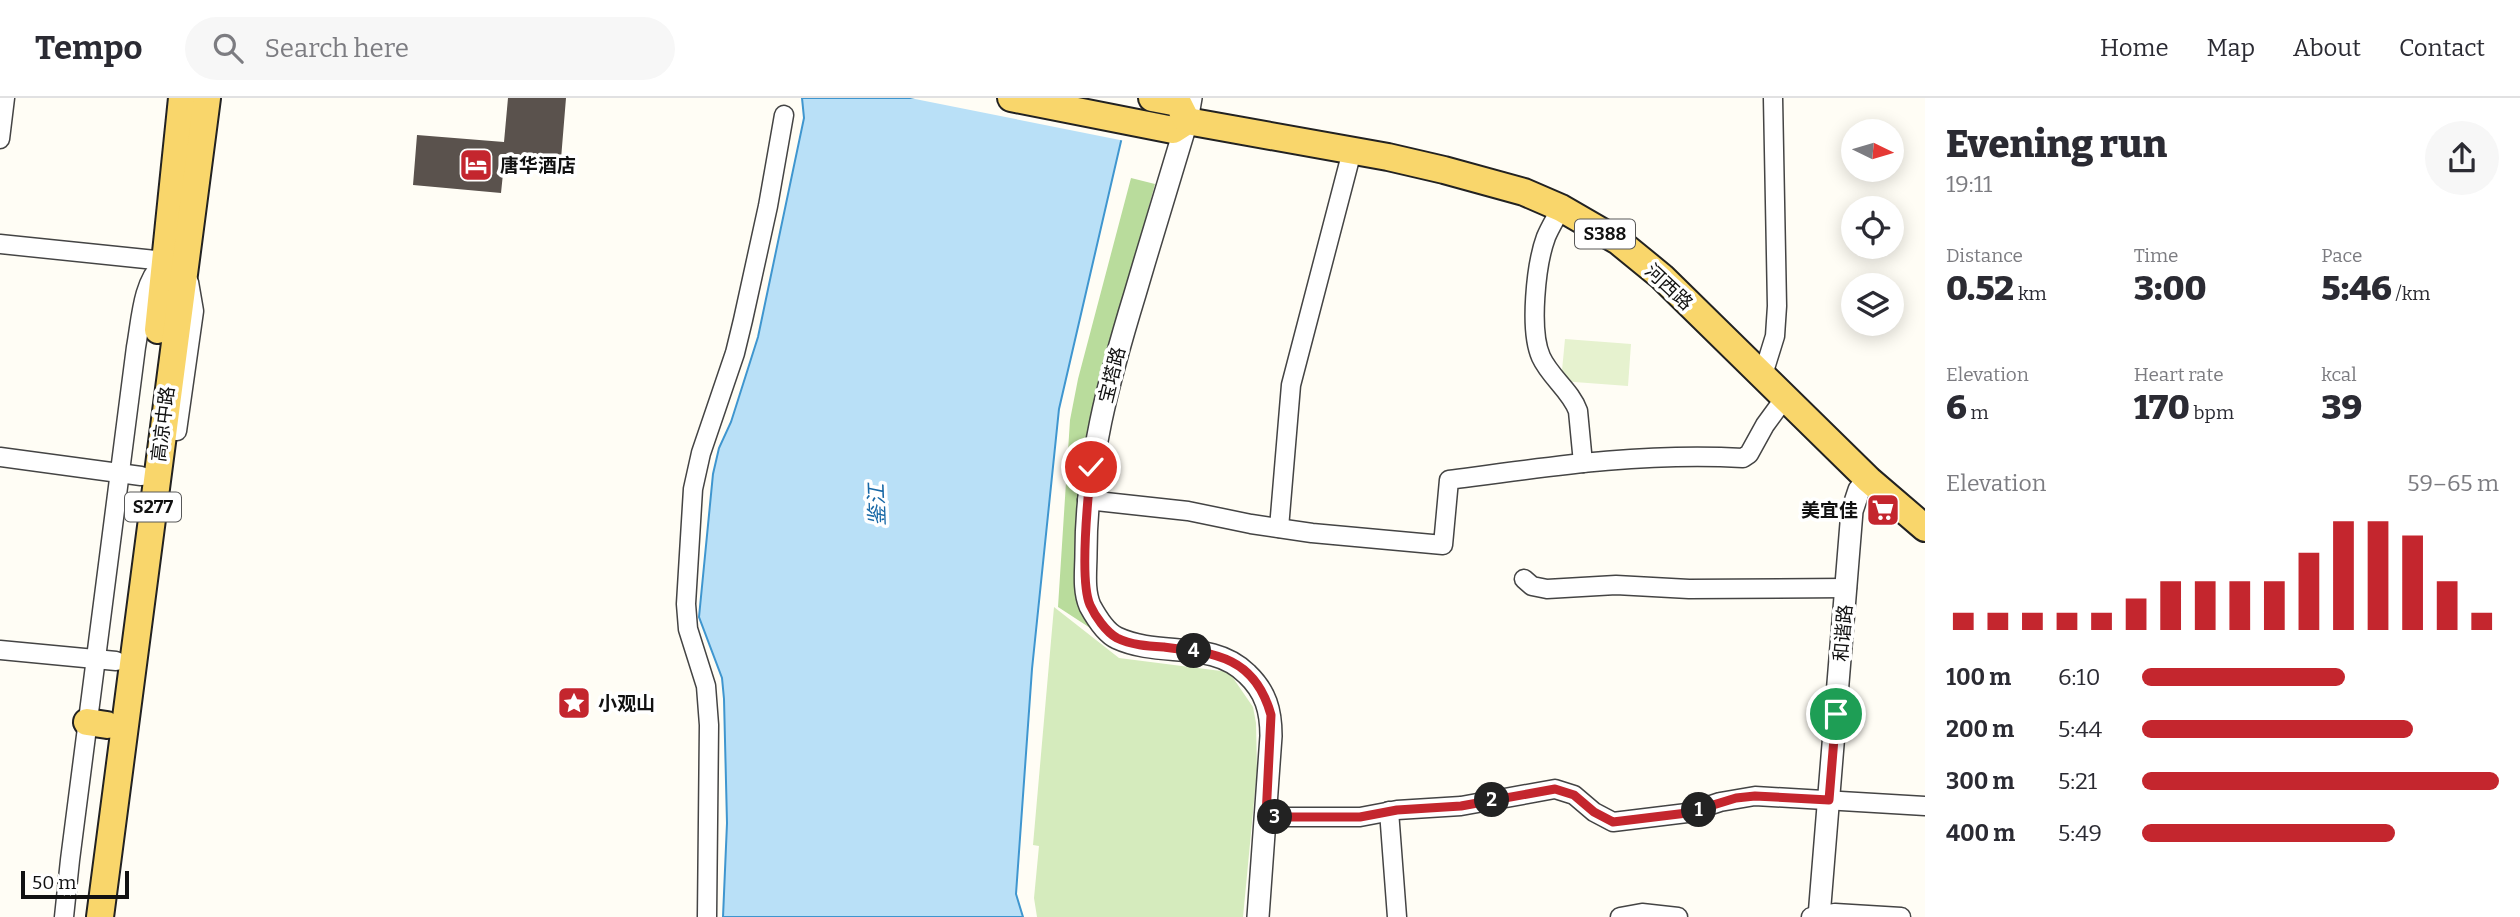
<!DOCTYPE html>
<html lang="en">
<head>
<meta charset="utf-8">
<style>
  body { margin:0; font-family:Bitter,"Noto Sans SC",serif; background:#f7f7f7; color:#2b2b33; height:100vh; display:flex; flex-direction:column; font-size:26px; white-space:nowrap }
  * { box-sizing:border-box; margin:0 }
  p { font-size:23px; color:#7c7c81 }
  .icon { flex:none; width:38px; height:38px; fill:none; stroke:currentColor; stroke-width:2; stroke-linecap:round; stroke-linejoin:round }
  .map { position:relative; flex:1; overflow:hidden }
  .drawer { display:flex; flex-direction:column; background:#fff; width:595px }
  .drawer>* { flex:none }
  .needle { width:46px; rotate:95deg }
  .controls { position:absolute; left:1841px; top:21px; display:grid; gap:14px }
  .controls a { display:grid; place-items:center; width:63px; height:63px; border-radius:50%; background:#fff; box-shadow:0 4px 18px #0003; font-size:35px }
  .scale { position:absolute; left:21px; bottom:18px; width:108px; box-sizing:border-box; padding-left:7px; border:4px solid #111; border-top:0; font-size:19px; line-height:24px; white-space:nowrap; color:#111; -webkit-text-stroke:5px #fff; paint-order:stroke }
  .pin { position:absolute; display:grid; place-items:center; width:60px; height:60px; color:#fff; margin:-30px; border:4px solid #fff; border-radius:50%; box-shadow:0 2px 7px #0007 }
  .km { position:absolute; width:35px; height:35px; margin:-18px; border-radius:50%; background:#222; color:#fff; font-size:19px; line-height:35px; text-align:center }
  .round { display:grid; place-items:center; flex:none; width:74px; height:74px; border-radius:37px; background:#f7f7f7 }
  .headline { display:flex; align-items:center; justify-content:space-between; height:119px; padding:0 21px }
  h1 { font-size:38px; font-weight:800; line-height:52px }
  .metrics { display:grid; grid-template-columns:repeat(3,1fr); gap:10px; height:119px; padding:7px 21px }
  .metrics div { display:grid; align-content:center }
  .metrics b { font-size:35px; font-weight:800 }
  .metrics small { font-size:19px; font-weight:400 }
  .metrics p { font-size:19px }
  .chart { height:196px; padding:14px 21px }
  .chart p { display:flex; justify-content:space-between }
  .chart svg { width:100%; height:126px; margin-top:7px; stroke:#c4262e; stroke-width:6 }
  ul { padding:0 21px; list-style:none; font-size:23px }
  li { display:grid; grid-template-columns:112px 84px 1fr; align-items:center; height:52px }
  li i { height:18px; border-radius:9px; background:#c4262e }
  header { display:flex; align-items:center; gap:42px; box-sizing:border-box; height:98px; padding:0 35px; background:#fff; border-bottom:2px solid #e1e1e2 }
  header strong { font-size:33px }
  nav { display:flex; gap:38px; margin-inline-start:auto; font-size:24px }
  .search { width:490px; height:63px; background:#f7f7f7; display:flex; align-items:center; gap:18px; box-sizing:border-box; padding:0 24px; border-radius:38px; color:#7c7c81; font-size:26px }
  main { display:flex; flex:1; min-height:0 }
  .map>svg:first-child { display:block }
  .green { fill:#d5ebbd }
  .forest { fill:#b9dc9c }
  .pitch { fill:#e6f2cf }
  .water { fill:#b9e0f7; stroke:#3f96cf; stroke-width:2 }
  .pier { fill:#fffdf5 }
  .building { fill:#5a524d }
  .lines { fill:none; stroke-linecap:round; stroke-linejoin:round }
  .minor-casing { stroke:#444; stroke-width:21 }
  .tertiary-casing { stroke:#444; stroke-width:24 }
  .primary-casing { stroke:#222; stroke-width:30 }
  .minor { stroke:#fff; stroke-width:18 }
  .tertiary { stroke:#fff; stroke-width:21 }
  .primary { stroke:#f9d66b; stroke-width:26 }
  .route-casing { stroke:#fff; stroke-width:14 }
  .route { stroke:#c4262e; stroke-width:9 }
  .labels { text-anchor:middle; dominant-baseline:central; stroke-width:7; stroke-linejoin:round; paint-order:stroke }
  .shield { fill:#fff; stroke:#585858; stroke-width:2 }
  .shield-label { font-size:18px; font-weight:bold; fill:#111 }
  .poi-label { font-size:19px; font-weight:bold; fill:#111; stroke:#fff; text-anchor:start }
  .street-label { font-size:19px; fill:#111; stroke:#fff }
  .water-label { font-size:21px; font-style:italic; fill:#1768a6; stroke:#fff }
</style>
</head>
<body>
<header>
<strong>Tempo</strong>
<div class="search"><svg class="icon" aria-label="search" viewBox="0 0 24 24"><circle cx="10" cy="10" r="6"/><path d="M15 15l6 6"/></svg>Search here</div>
<nav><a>Home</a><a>Map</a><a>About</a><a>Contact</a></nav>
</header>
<main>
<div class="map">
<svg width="1925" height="819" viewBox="0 0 1925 819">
  <rect width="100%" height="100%" fill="#fffdf5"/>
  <!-- green -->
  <path class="green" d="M1054 509 1119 560 1229 574 1253 609 1256 625 1257 672 1243 819H1037L1034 800 1039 748 1033 747Z"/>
  <!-- forest -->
  <path class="forest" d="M1131 80 1155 86 1084 347 1077 403 1076 500 1101 537 1058 509 1070 322 1078 281Z"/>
  <!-- pitch -->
  <path class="pitch" d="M1565 241 1631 246 1628 288 1561 283Z"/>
  <!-- water -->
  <path class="water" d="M802 0H1131L1059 311 1032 571 1016 796 1023 819H723L727 725 724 601 722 580 699 519 713 376 719 350 731 324 758 239 804 20Z"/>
  <!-- pier -->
  <path class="pier" d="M910 0H1135L1125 43Z"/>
  <!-- building -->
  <path class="building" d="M508 0H566L561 61 505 56 501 95 413 87 417 37 504 44Z"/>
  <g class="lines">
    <defs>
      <g id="minor">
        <path d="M0 41 5 0"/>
        <path d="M1561 110C1556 120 1550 129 1546 139 1536 166 1529 232 1541 259 1550 279 1571 293 1578 313L1583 365"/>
        <path d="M0 146 165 163"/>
        <path d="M1762 280 1775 238 1777 208 1773 0"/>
        <path d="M177 333 194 213 189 184"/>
        <path d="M0 359 141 378"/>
        <path d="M1087 402 1188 413 1251 426 1312 435 1443 447 1449 382C1546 369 1644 354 1743 360L1749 356 1765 327 1784 301"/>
        <path d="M1279 430 1291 287 1352 53"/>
        <path d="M1524 481 1532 488 1547 491 1616 487 1689 491 1847 490"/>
        <path d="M0 552 116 563"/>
        <path d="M1389 713 1397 819"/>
        <path d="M1266 719H1360L1397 712 1461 708 1555 691 1574 697 1594 714 1613 724 1687 715 1720 704 1755 698 1925 708"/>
        <path d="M64 819 70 762 136 249C141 222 142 185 162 166"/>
        <path d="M707 819 709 627 706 588 688 531 686 506 693 391 701 355 735 255 743 222 768 108 784 17"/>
        <path d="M1620 819 1642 815 1678 819"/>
        <path d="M1811 819 1835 815 1901 819"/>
      </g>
      <g id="tertiary">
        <path d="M1191 0 1187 23C1170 80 1152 138 1135 196 1109 281 1086 365 1086 455 1086 472 1083 492 1090 508 1096 519 1106 535 1117 540 1160 560 1212 541 1247 576 1266 594 1271 613 1271 638L1258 819"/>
        <path d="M1819 819 1852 413 1859 392 1869 382"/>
      </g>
      <g id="primary">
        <path d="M1011 0 1173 32 1187 23 1388 59 1444 72 1524 94 1561 110 1618 143 1662 179 1869 382 1925 430"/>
        <path d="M1152 0 1178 5 1187 23"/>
        <path d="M158 232 182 0"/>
        <path d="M87 624 107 627"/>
        <path d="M100 819 207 0"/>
      </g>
    </defs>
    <!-- minor casing -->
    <use href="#minor" class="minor-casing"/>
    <!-- tertiary casing -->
    <use href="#tertiary" class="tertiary-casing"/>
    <!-- primary casing -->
    <use href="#primary" class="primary-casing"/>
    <!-- minor -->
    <use href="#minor" class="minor"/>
    <!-- tertiary -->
    <use href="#tertiary" class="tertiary"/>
    <!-- primary -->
    <use href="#primary" class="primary"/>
  </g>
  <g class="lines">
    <defs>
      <path id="route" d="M1091 369C1088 398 1079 482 1090 507 1095 518 1106 534 1117 540 1131 547 1148 548 1164 549 1216 555 1255 559 1271 617L1266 719H1360L1397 712 1461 708 1555 691 1574 697 1594 714 1613 724 1687 715 1736 700 1755 698 1829 702 1836 616"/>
    </defs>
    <!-- route casing -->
    <use href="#route" class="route-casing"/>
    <!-- route -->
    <use href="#route" class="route"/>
  </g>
  <!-- icons -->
  <defs>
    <symbol id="hotel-square" viewBox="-11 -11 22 22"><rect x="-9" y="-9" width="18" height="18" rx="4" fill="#c4262e" stroke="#fff"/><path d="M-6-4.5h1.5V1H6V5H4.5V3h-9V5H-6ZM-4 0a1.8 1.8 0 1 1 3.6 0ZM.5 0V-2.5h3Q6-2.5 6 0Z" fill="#fff"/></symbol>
    <symbol id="supermarket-square" viewBox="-11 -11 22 22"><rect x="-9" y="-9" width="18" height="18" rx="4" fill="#c4262e" stroke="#fff"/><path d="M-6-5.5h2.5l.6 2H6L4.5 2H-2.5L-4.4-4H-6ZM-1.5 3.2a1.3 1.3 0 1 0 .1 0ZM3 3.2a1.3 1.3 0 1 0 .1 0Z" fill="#fff"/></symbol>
    <symbol id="sight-square" viewBox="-11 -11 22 22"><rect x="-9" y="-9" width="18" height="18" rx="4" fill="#c4262e" stroke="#fff"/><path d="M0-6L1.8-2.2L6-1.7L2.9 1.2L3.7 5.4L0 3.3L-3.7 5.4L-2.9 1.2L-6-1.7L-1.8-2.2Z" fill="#fff"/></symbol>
  </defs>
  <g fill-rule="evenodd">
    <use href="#hotel-square" x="457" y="48" width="38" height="38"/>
    <use href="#supermarket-square" x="1864" y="393" width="38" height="38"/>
    <use href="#sight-square" x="555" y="586" width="38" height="38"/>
  </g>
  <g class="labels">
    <!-- shield labels -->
    <g class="shield">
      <rect x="1575" y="121.5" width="60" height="29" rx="5"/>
      <rect x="125" y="394.5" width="56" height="29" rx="5"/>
    </g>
    <g class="shield-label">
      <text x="1605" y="136">S388</text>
      <text x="153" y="409">S277</text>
    </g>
    <!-- poi labels -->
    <g class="poi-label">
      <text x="500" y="67">唐华酒店</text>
      <text x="1858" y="412" text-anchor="end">美宜佳</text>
      <text x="598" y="605">小观山</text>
    </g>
    <!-- street labels -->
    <g class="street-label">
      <text transform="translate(1669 189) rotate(43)">河西路</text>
      <text transform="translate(1112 277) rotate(-76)">宝塔路</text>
      <text transform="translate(163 326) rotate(-83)">高凉中路</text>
      <text transform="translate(1843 535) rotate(-85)">和谐路</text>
    </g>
    <!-- water labels -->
    <g class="water-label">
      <text transform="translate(877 407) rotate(-92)">鉴江</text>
    </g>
  </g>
</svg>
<div class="controls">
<a><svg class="needle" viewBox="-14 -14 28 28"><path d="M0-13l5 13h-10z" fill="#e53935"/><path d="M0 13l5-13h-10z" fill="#7c7c81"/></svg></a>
<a><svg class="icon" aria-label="locate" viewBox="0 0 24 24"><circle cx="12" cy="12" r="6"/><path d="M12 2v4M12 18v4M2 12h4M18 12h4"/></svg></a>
<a><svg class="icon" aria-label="layers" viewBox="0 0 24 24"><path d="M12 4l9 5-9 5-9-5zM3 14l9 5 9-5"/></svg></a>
</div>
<div class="scale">50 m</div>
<div class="pin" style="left:1836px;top:616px;background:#1e9e55"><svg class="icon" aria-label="arrive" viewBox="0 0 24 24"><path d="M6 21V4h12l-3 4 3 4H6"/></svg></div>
<div class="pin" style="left:1091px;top:369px;background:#d93025"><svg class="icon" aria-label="check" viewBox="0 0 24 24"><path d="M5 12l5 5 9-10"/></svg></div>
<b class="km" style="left:1699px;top:712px">1</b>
<b class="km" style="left:1492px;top:702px">2</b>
<b class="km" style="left:1275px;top:719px">3</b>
<b class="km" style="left:1194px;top:553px">4</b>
</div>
<section class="drawer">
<div class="headline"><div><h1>Evening run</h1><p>19:11</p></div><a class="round"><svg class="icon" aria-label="share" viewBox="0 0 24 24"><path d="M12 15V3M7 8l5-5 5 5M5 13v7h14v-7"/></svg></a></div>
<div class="metrics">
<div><p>Distance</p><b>0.52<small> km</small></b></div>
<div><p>Time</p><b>3:00</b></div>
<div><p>Pace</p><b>5:46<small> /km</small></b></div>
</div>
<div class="metrics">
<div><p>Elevation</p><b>6<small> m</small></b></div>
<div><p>Heart rate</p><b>170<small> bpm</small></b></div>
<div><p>kcal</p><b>39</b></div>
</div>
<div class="chart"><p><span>Elevation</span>59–65 m</p>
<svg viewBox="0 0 160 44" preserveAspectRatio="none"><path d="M5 44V38M15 44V38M25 44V38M35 44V38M45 44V38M55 44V33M65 44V27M75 44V27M85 44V27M95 44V27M105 44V17M115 44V6M125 44V6M135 44V11M145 44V27M155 44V38"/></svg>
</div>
<ul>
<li><b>100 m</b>6:10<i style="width:57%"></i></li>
<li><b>200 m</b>5:44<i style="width:76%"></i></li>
<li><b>300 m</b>5:21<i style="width:100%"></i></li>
<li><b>400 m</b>5:49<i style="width:71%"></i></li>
</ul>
</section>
</main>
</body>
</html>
